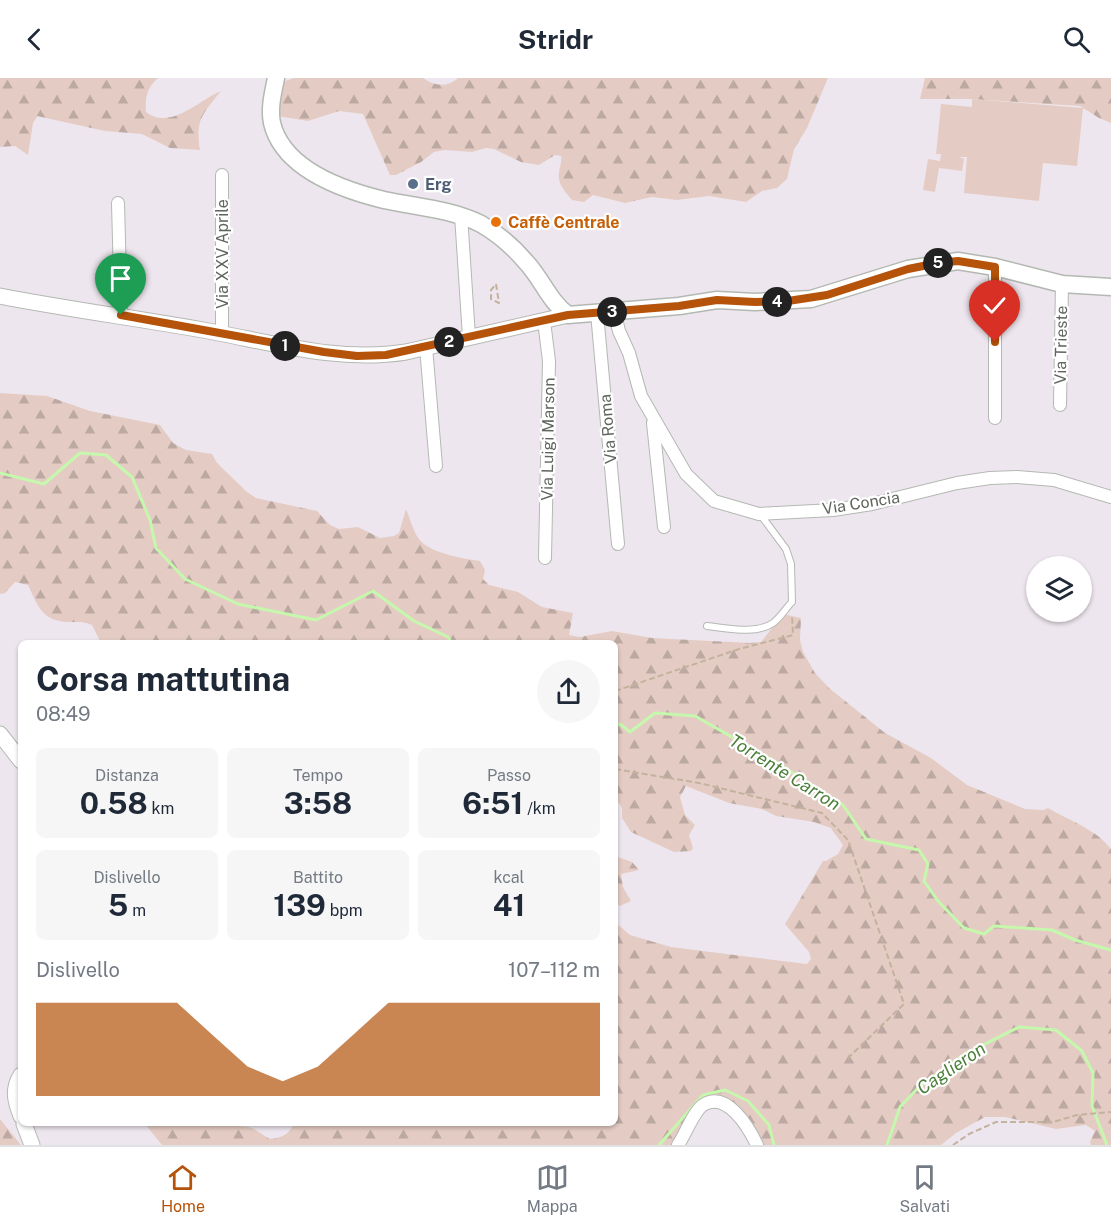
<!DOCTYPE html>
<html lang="it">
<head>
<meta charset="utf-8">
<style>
  body { margin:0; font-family:"Public Sans",sans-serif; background:#f6f6f7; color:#1f2937; height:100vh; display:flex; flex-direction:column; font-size:22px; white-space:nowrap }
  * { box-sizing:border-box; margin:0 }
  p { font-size:20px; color:#747a83 }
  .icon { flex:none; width:33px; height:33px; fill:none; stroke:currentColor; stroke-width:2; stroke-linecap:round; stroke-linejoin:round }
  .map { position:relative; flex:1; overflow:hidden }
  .details { position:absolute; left:18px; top:562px; width:600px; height:486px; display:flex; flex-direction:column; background:#fff; border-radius:9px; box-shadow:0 2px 4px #0004 }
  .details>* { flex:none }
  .fabs { position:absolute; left:1026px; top:478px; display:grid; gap:12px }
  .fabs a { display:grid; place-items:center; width:66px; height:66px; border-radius:50%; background:#fff; box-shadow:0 2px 4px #0004; font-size:30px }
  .pin { position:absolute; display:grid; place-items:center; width:51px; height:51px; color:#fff; margin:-62px -26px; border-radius:50% 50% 50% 0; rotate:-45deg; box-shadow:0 0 6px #0007 }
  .pin .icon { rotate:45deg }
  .km { position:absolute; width:30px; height:30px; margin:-15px; border-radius:50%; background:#222; color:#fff; font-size:16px; line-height:30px; text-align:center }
  .round { display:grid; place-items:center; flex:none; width:63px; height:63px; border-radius:32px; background:#f6f6f7 }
  .headline { display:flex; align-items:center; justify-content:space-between; height:102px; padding:0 18px }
  h1 { font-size:33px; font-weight:700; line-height:45px }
  .stats { display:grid; grid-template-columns:repeat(3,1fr); gap:9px; height:102px; padding:6px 18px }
  .stats div { display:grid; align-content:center; border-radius:9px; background:#f6f6f7; text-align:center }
  .stats b { font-size:30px; font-weight:700 }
  .stats small { font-size:16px; font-weight:400 }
  .stats p { font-size:16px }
  .chart { height:168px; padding:12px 18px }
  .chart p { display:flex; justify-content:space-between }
  .chart svg { width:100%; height:108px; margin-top:6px; fill:#b45309; opacity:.7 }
  header { display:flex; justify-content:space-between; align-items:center; height:78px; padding:0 18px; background:#fff; font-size:27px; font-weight:700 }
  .dock { display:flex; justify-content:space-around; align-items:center; height:84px; border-top:2px solid #e0e1e3; background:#fff; font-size:16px; color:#747a83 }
  .dock a { display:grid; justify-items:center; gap:3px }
  .dock .on { color:#b45309 }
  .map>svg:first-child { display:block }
  .forest { fill:url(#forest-firs) }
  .garden { fill:#e4ccc4 }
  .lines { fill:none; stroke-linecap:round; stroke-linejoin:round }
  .stream { stroke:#c5f8ac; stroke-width:3 }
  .service-casing { stroke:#b4b9b3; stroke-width:8 }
  .minor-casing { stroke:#b4b9b3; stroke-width:14 }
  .tertiary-casing { stroke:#b4b9b3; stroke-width:17 }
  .secondary-casing { stroke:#b3b9b2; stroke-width:19 }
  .path { stroke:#c4b29e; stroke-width:2; stroke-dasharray:6 3; stroke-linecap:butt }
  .service { stroke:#fff; stroke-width:6 }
  .minor { stroke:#fff; stroke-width:12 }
  .tertiary { stroke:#fff; stroke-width:15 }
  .secondary { stroke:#fff; stroke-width:16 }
  .route-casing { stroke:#fff; stroke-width:12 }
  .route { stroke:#b45309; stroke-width:8 }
  .service-dot { fill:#5c6f8a; stroke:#fff; stroke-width:2 }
  .food-dot { fill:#e8710a; stroke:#fff; stroke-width:2 }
  .labels { text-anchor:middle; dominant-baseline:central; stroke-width:4.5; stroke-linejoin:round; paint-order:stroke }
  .service-label { font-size:16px; font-weight:bold; fill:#4e5e75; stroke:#fff; text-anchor:start }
  .food-label { font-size:16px; font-weight:bold; fill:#c56008; stroke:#fff; text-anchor:start }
  .street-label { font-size:16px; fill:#5f655d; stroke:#fff }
  .water-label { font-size:18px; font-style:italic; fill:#4c7f3a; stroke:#fff }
</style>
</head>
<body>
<header><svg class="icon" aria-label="back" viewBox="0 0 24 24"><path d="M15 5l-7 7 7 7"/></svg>Stridr<svg class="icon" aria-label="search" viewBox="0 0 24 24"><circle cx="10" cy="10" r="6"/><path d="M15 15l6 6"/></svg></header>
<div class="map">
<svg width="1111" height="1067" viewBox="0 0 1111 1067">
  <defs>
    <pattern id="forest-firs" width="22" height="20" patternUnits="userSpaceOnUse" patternTransform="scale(1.5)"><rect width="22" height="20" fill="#e4ccc4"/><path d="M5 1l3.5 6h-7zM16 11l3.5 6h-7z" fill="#bca9a2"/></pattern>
  </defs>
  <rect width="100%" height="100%" fill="#eee6ee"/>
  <!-- forest -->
  <g class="forest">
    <path d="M0 0H158C147 9 145 20 146 34 170 53 199 22 221 13 203 36 195 41 200 72L170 70 142 56 105 53 37 38 33 45 28 77 15 68 0 69Z"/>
    <path d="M294 0H423C434 8 447 10 458 0H828L807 50 794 71 787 101 777 110 762 113 746 124 709 118 677 122 652 119 625 125 593 117 584 124 572 122C565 113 557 106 559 94 560 88 562 84 561 78L555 77 539 87 521 84 494 71 486 70 472 74 445 72 434 74 421 84 396 97H390L363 36 339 33 308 43 277 38 282 4Z"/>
    <path d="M925 0H1111V45L1099 40 1080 28 970 21H920Z"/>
    <path d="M0 315 47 318 90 333 160 347 173 365 186 372 212 376 217 385 247 414 256 420 317 433 330 447 339 451 358 449 380 460 394 458 399 455 406 431C410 440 413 453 419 461 429 475 464 481 480 483L485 492 483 501 489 507 518 514 542 529 573 535 569 557 580 559 612 553 652 560 750 565 761 564 783 536 801 540 800 562 803 574 815 595 829 610 885 655 931 680 967 707 1025 731 1043 732 1048 730C1068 742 1096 751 1111 771V1067H1091L1090 1064 1095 1053 1086 1047 1056 1051 1005 1039H985L956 1055 941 1067H753C741 1045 733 1034 708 1027L674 1067H162L145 1046H211C225 1050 239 1046 252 1050 258 1053 264 1058 270 1061 280 1060 290 1057 293 1046H615V844L630 857 671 869 807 886 811 881 809 874 785 846 823 783H826L838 776 843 767 831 750 814 744 776 738 762 731 729 725 686 708 680 719 685 737 695 747 689 757 693 770 691 773 674 774 631 754 622 740V730L619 725 615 724V566L101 565 92 547C83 543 77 544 68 544 42 543 38 528 28 507L15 504 5 515 0 516Z"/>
    <path d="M615 778 632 784 639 792 621 796 623 809 631 823 620 828 615 824Z"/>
    <path d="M0 1041 21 1067H0Z"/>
  </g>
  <!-- garden -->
  <path class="garden" d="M972 21 1083 30 1077 88 1043 85 1039 123 964 115 967 79H959L964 81 962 93 939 90 935 114 923 112 928 81 940 83 941 76H936L941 26 972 29Z"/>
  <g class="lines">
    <!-- stream -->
    <g class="stream">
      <path d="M0 395 44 406 80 375 106 377 132 399 150 442 156 470 185 501 238 526 316 542 373 513 414 543 448 559 452 566"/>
      <path d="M615 647 620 646 630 654 655 635 695 638 774 683 843 727 866 761 919 772 928 786 924 803 938 823 964 850 984 856 994 848 1052 852 1075 862 1111 872"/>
      <path d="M659 1067 703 1017 725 1012 748 1023 769 1047 774 1067"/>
      <path d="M887 1067 900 1029 918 1010 965 976 1019 949 1056 952 1082 973 1093 995 1092 1028 1107 1067"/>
    </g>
    <defs>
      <path id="service" d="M707 548C727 550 755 557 773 545 780 540 786 530 792 524L791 486 786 471 760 436"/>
      <g id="minor">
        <path d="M222 97V255"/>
        <path d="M118 125 121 237"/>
        <path d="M461 137 469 259"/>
        <path d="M995 189V340"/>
        <path d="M614 233 619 253 629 275 641 318 686 396 714 423 759 436 833 432 872 426 957 405 990 400 1017 399 1054 402 1111 419"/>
        <path d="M597 235 618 466"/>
        <path d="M544 243 549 283 545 480"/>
        <path d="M426 269 436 388"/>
        <path d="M1060 327 1062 206"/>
        <path d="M653 345 664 449"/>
        <path d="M678 1067C685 1057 694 1033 703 1027 727 1012 749 1050 757 1067"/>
      </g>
      <g id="tertiary">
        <path d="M0 218C67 231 135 240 203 252 270 264 337 285 406 274L568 237"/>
        <path d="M0 656 21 683"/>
        <path d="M21 997C12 1011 15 1023 21 1038"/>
        <path d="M24 1046 32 1067"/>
      </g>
      <path id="secondary" d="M276 0C273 15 269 30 272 45 283 91 343 112 384 122 416 129 451 131 481 146 497 155 514 170 526 184 542 201 549 223 568 237L679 228 717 222 755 224 811 221 908 191 958 183 995 189 1062 206 1111 209"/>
    </defs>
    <!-- service casing -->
    <use href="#service" class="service-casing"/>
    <!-- minor casing -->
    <use href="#minor" class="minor-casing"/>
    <!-- tertiary casing -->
    <use href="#tertiary" class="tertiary-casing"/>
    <!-- secondary casing -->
    <use href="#secondary" class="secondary-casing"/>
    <!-- path -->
    <g class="path">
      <path d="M496 206 499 225 491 221V212Z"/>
      <path d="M615 613 739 571 793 557 792 537"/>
      <path d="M615 691 699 705 822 735 848 762 904 926 846 982"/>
      <path d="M953 1067 969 1056 996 1044H1053L1077 1037 1111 1034"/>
    </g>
    <!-- service -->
    <use href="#service" class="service"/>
    <!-- minor -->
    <use href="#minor" class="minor"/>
    <!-- tertiary -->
    <use href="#tertiary" class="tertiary"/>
    <!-- secondary -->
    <use href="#secondary" class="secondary"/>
  </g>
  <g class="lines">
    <defs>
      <path id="route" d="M121 237 324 274 357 278 386 277 568 237 679 228 717 222 755 224 788 223 827 217 908 191 938 185 958 183 995 189V264"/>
    </defs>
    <!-- route casing -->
    <use href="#route" class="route-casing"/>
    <!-- route -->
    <use href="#route" class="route"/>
  </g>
  <!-- markers -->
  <circle class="service-dot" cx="413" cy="106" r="6"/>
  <circle class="food-dot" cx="496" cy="144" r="6"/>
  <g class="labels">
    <!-- service labels -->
    <g class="service-label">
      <text x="425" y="106">Erg</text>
    </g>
    <!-- food labels -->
    <g class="food-label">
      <text x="508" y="144">Caffè Centrale</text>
    </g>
    <!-- street labels -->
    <g class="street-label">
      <text transform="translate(222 176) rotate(-90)">Via XXV Aprile</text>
      <text transform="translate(1061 267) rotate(-89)">Via Trieste</text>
      <text transform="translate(608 351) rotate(-95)">Via Roma</text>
      <text transform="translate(548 361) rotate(-89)">Via Luigi Marson</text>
      <text transform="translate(861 425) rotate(-9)">Via Concia</text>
    </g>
    <!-- water labels -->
    <g class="water-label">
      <text transform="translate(785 694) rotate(32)">Torrente Carron</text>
      <text transform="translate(951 990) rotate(-34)">Caglieron</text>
    </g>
  </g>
</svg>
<div class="fabs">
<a><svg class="icon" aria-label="layers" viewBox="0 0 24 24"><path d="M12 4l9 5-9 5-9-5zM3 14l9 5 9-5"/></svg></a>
</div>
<div class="pin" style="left:121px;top:237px;background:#1e9e55"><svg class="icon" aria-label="arrive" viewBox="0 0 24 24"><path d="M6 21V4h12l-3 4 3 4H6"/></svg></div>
<div class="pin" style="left:995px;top:264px;background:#d93025"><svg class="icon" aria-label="check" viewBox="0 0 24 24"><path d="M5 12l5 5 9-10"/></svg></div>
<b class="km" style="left:285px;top:268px">1</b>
<b class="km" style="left:449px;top:264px">2</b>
<b class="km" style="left:612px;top:234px">3</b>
<b class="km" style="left:777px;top:224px">4</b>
<b class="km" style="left:938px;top:185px">5</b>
<section class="details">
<div class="headline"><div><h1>Corsa mattutina</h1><p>08:49</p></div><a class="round"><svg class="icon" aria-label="share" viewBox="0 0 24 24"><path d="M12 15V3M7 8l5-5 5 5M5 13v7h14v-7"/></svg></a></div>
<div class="stats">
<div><p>Distanza</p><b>0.58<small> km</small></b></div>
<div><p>Tempo</p><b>3:58</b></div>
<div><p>Passo</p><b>6:51<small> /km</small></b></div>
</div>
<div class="stats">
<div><p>Dislivello</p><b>5<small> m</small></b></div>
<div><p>Battito</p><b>139<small> bpm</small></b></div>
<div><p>kcal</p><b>41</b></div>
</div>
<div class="chart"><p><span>Dislivello</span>107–112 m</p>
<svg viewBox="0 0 160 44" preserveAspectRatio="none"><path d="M0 44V6L10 6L20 6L30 6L40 6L50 19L60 32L70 38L80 32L90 19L100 6L110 6L120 6L130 6L140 6L150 6L160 6V44z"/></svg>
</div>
</section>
</div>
<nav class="dock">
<a class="on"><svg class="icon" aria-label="home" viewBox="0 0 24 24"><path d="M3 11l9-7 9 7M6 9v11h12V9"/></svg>Home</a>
<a><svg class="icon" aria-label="map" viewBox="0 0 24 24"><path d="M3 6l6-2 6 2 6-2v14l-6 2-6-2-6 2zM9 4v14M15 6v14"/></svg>Mappa</a>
<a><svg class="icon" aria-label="saved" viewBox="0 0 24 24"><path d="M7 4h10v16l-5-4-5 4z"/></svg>Salvati</a>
</nav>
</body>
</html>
